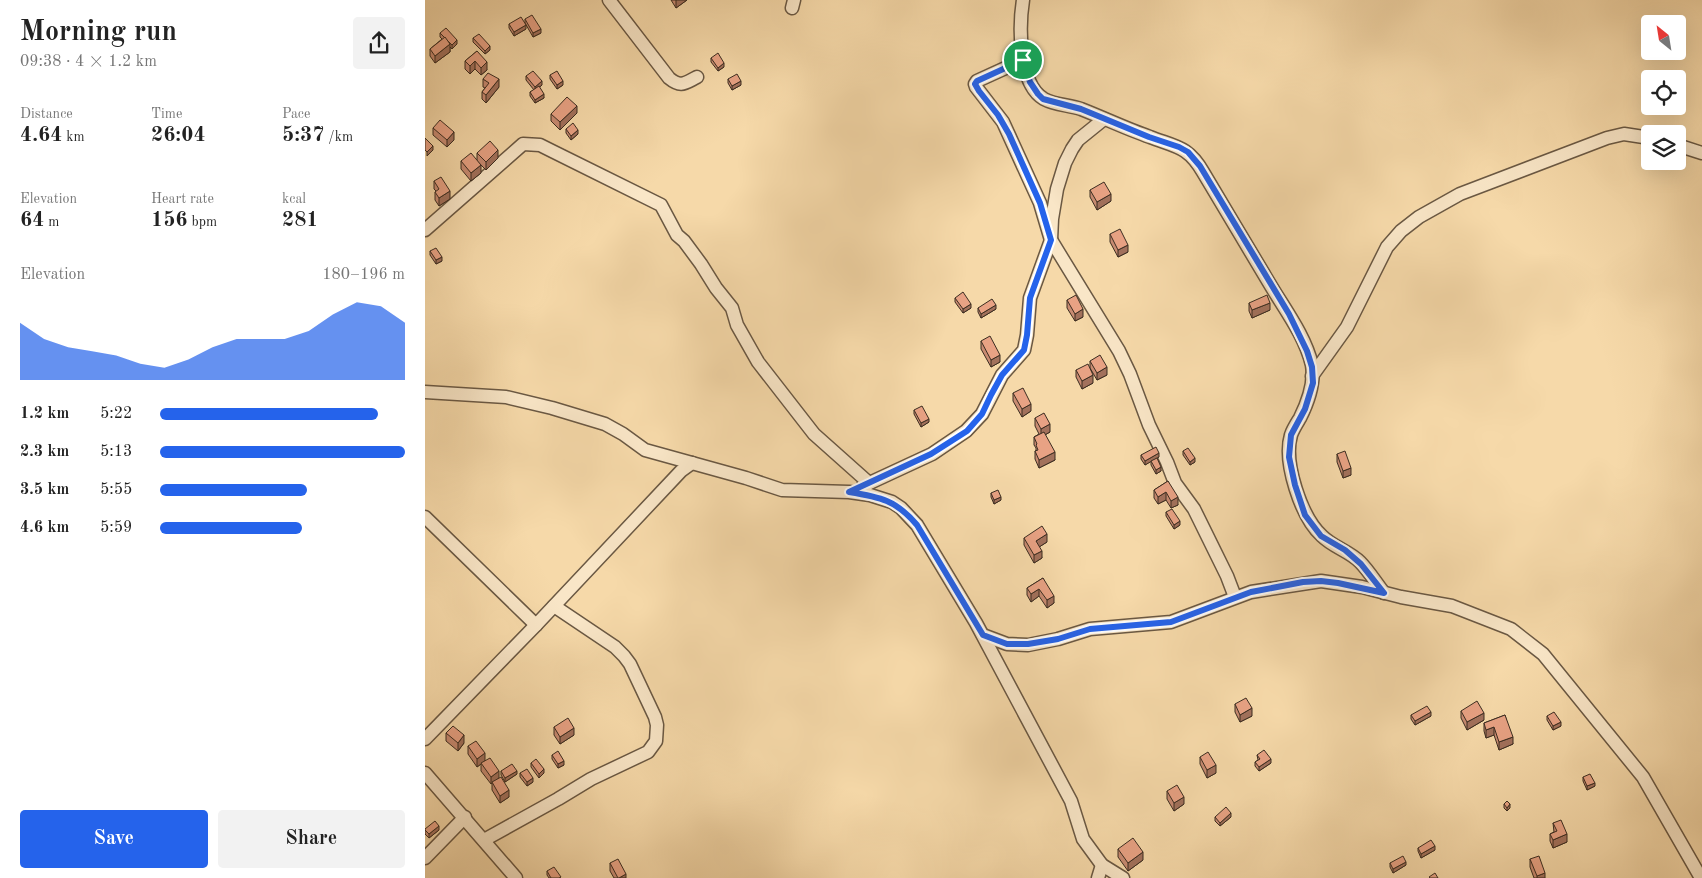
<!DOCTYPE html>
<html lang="en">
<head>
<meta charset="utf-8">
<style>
  body { margin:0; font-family:"Old Standard TT",serif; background:#f2f2f2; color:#222; height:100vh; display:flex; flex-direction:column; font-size:19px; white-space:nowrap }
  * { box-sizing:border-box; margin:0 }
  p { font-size:16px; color:#767676 }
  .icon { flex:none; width:28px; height:28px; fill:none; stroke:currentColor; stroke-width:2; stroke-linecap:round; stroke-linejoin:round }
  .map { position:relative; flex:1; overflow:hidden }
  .sheet { display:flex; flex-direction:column; background:#fff; width:425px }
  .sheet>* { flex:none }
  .needle { width:32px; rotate:330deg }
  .controls { position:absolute; left:1216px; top:15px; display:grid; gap:10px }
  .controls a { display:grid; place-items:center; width:45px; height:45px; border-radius:5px; background:#fff; box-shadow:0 5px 20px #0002; font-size:25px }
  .pin { position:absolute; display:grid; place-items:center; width:42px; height:42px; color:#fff; margin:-21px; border:2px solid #fff; border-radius:50%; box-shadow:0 1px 5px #0007 }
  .round { display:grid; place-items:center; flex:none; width:52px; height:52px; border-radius:5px; background:#f2f2f2 }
  .overview { display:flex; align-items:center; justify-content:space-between; height:85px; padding:0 20px }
  h1 { font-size:28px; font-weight:800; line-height:38px }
  .figures { display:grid; grid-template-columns:repeat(3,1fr); gap:8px; height:85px; padding:5px 20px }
  .figures div { display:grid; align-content:center }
  .figures b { font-size:21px; font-weight:800 }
  .figures small { font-size:14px; font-weight:400 }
  .figures p { font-size:14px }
  .chart { height:140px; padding:10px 20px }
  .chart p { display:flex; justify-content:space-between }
  .chart svg { width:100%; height:90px; margin-top:5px; fill:#2563eb; opacity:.7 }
  .primary-button { display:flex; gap:10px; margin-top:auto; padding:10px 20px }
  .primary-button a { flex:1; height:58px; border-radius:5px; background:#2563eb; color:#fff; font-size:20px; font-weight:800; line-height:58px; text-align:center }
  .primary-button a+a { background:#f2f2f2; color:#222 }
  ul { padding:0 20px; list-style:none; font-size:16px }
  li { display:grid; grid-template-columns:80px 60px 1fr; align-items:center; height:38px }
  li i { height:12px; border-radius:6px; background:#2563eb }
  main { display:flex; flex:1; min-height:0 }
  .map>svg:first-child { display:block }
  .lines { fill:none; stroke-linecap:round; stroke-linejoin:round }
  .minor-casing { stroke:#6a5843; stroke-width:15 }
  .minor { stroke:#f9e6c7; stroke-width:12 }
  .wall { fill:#c88b72; stroke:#3b2d21 }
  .shaded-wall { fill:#a2715c; stroke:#3b2d21 }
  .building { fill:#e8a284; stroke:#3b2d21 }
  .route-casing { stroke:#fff; stroke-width:10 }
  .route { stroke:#2563eb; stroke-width:6 }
</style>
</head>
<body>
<main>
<section class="sheet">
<div class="overview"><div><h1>Morning run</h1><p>09:38 · 4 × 1.2 km</p></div><a class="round"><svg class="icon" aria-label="share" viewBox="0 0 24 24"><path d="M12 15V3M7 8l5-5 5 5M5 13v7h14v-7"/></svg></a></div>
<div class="figures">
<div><p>Distance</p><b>4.64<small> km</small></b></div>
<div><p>Time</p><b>26:04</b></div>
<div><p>Pace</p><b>5:37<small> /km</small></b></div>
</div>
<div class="figures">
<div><p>Elevation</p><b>64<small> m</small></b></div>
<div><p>Heart rate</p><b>156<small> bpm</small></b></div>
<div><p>kcal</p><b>281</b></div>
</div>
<div class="chart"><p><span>Elevation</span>180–196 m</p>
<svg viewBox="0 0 160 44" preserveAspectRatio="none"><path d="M0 44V16L10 24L20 28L30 30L40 32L50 36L60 38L70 34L80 28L90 24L100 24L110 24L120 20L130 12L140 6L150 8L160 16V44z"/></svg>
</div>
<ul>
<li><b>1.2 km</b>5:22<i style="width:89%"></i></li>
<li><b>2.3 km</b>5:13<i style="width:100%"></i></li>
<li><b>3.5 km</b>5:55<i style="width:60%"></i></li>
<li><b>4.6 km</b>5:59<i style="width:58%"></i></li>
</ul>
<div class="primary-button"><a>Save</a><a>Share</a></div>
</section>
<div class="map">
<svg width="1277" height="878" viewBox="0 0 1277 878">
  <rect width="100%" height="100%" fill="#f6d9a9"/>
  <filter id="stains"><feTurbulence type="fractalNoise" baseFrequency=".004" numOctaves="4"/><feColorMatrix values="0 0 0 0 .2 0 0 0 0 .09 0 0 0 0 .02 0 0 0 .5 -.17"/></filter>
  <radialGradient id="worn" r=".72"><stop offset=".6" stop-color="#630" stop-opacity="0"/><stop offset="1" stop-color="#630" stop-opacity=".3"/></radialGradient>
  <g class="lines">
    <defs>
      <g id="minor">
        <path d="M184 0 244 78C256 88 260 83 272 77"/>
        <path d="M598 0C594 25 593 84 619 99 630 105 644 105 656 109 679 118 702 129 725 137 751 147 763 146 778 172 801 210 823 248 846 286 861 311 880 336 887 365 890 383 883 402 875 418 872 423 868 429 866 435 858 462 876 517 897 536 908 547 924 551 935 562 944 571 951 583 959 593"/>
        <path d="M367 8 369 0"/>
        <path d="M598 60 552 81 550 84 551 87 578 122 615 203 626 240 694 351 705 374 724 425 742 462 750 483 769 509 802 576 810 597"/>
        <path d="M1252 145 1277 153"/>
        <path d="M0 230 98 144 115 145 127 151 236 205 252 235 259 241 276 264 291 288 307 308 312 325 333 362 389 434 444 483"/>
        <path d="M887 376 922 327 962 247 976 231 994 217 1035 194 1182 138 1199 134 1225 138"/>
        <path d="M0 392 81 397 127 408 180 424 198 434 220 450 321 478 357 490 424 492 445 495 467 502 476 508 492 525 551 623 646 801 658 839 677 865 698 878"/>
        <path d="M438 486 507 454 541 431 557 414 577 375 599 350 602 335 605 298 626 240 627 219 632 189 640 163 647 149 653 140 679 119"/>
        <path d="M0 517 111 625"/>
        <path d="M558 635 582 644 603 645 633 639 665 629 746 622 826 592 896 581 937 587 976 597 1027 606 1086 629 1118 654 1218 777 1276 878"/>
        <path d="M0 739 111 625 256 471 267 463"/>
        <path d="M0 773 91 878"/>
        <path d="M59 840 133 799 166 779 223 752 231 741 232 725 230 717 205 664 199 656 190 647 129 606"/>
        <path d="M0 858 40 817"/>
        <path d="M673 878 677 865"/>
      </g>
    </defs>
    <!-- minor casing -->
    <use href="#minor" class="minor-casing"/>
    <!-- minor -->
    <use href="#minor" class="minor"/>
  </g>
  <!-- wall -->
  <g class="wall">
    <path d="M246 0H262L251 8Z"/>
    <path d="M100 19 116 33 108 37 100 23Z"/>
    <path d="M84 24 101 29 89 36 84 28Z"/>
    <path d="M15 33 32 44 27 49 25 47V52L10 63 5 56V49L17 39 15 37Z"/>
    <path d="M48 38 65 50 60 54 48 42Z"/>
    <path d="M52 51 62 70 56 75 50 69 45 74 40 69V61Z"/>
    <path d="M286 58 299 67 293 71 286 62Z"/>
    <path d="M125 75 138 85 132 89 125 79Z"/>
    <path d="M101 76 117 85 114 87 119 98 110 103 105 96V92L109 90 101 80Z"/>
    <path d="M58 79 74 87 61 103 57 99V92L60 88 58 87Z"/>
    <path d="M303 79 316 85 307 90 303 83Z"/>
    <path d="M152 113 135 130 126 121V114Z"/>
    <path d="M8 128 29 140 22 147 8 135Z"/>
    <path d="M141 129 153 134 146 140 141 133Z"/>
    <path d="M52 153 73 158 61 170 52 161Z"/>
    <path d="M36 161 56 173 46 181 36 169Z"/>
    <path d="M9 181 25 199 14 206 10 200V192L11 191 9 189Z"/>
    <path d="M665 190 686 201 672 210 665 197Z"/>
    <path d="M685 234 703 252 693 257 685 242Z"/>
    <path d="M5 251 17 261 11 264 5 255Z"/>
    <path d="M530 298 546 308 538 313 530 302Z"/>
    <path d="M642 300 658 317 650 321 642 308Z"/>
    <path d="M824 303 845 310 827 318 824 311Z"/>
    <path d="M553 308 571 309 556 318 553 312Z"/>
    <path d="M556 341 575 362 566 367 556 349Z"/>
    <path d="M665 361 682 375 672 380 665 368Z"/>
    <path d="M651 370 668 383 657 389 651 377Z"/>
    <path d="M588 393 606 411 597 417 588 401Z"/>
    <path d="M489 410 504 422 496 427 489 414Z"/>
    <path d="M610 418 625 432 620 435 630 460 614 468 610 459V451H611V448L609 445V437L614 434 610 426Z"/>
    <path d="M758 451 770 462 765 465 758 455Z"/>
    <path d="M912 454 926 475 918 478 912 462Z"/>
    <path d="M716 455 734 457 732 458 736 471 731 474 726 465V461L720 465 716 459Z"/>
    <path d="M743 481 753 505 746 508 741 500 733 504 729 498V490Z"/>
    <path d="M566 493 576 500 569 504 566 497Z"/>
    <path d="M741 512 755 525 749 529 741 516Z"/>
    <path d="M599 538 622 542 614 547 617 558 609 563 599 545Z"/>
    <path d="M618 578 629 603 622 608 614 596 606 602 602 595V588Z"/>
    <path d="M810 704 827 716 815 722 810 712Z"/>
    <path d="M1036 711 1059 720 1042 730 1036 718Z"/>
    <path d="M986 715 1006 716 990 725 986 719Z"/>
    <path d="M1080 715 1088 744 1074 750 1069 735 1061 738 1059 731V723Z"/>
    <path d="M1122 716 1136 726 1128 730 1122 720Z"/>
    <path d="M129 727 149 735 135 744 129 735Z"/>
    <path d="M21 733 39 743 33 751 21 741Z"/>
    <path d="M43 746 60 761 74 778 84 797 75 803 67 790V783L66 784 56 771V764L52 767 43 754Z"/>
    <path d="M127 755 139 765 133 768 127 759Z"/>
    <path d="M832 755 846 763 834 771 830 766V762L833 760Z"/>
    <path d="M775 757 791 773 782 778 775 764Z"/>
    <path d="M106 763 119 773 114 778 106 767Z"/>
    <path d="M76 771 92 774 80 782 76 775Z"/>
    <path d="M95 773 108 782 102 786 95 777Z"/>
    <path d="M1158 777 1170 786 1162 790 1158 781Z"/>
    <path d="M742 791 759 804 749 811 742 799Z"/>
    <path d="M1079 804 1085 808 1082 811 1079 808Z"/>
    <path d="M790 817H806L795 826 790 821Z"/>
    <path d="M1128 823 1142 842 1128 848 1125 841V834L1129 832Z"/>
    <path d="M0 829 14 830 4 838 0 834Z"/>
    <path d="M993 848 1010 850 996 858 993 851Z"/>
    <path d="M693 849 718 860 703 871 693 857Z"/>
    <path d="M1105 859 1120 878H1109L1105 867Z"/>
    <path d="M185 863 201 878H189L185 871Z"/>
    <path d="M965 863 981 865 968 873 965 867Z"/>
    <path d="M122 871 136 878H124L122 875Z"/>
  </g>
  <!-- shaded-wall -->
  <g class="shaded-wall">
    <path d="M251 0H262L251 8Z"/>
    <path d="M101 25V29L89 36V32Z"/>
    <path d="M116 29V33L108 37V33Z"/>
    <path d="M32 40V44L27 49V45Z"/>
    <path d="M25 44V52L10 63V56Z"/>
    <path d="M65 46V50L60 54V51Z"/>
    <path d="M50 61V69L45 74V66Z"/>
    <path d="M62 62V70L56 75V68Z"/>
    <path d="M299 63V67L293 71V68Z"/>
    <path d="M74 79V87L61 103V95Z"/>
    <path d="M117 81V85L110 91V87Z"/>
    <path d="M138 81V85L132 89V85Z"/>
    <path d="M316 81V85L307 90V86Z"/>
    <path d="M119 94V98L110 103V100Z"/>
    <path d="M152 106V113L135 130V122Z"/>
    <path d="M153 130V134L146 140V136Z"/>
    <path d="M29 132V140L22 147V140Z"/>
    <path d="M8 146V150L2 156V152Z"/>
    <path d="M73 150V158L61 170V162Z"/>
    <path d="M56 165V173L46 181V173Z"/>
    <path d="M25 191V199L14 206V198Z"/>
    <path d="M686 194V201L672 210V202Z"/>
    <path d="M703 245V252L693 257V250Z"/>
    <path d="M17 257V261L11 264V260Z"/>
    <path d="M845 303V310L827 318V310Z"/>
    <path d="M546 304V308L538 313V309Z"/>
    <path d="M571 305V309L556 318V314Z"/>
    <path d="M658 309V317L650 321V314Z"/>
    <path d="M575 355V362L566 367V360Z"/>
    <path d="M682 367V375L672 380V373Z"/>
    <path d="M668 375V383L657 389V381Z"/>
    <path d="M606 404V411L597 417V409Z"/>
    <path d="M504 419V422L496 427V423Z"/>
    <path d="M625 424V432L616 437V429Z"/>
    <path d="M630 452V460L614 468V460Z"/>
    <path d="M734 453V457L720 465V461Z"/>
    <path d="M770 458V462L765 465V462Z"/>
    <path d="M736 467V471L731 474V470Z"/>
    <path d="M926 468V475L918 478V471Z"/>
    <path d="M741 492V500L733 504V497Z"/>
    <path d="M576 497V500L569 504V500Z"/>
    <path d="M753 497V505L746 508V501Z"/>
    <path d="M755 521V525L749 529V525Z"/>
    <path d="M622 534V542L611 549V541Z"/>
    <path d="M617 551V558L609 563V555Z"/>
    <path d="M614 589V596L606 602V594Z"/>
    <path d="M629 596V603L622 608V600Z"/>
    <path d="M827 708V716L815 722V715Z"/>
    <path d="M1006 712V716L990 725V721Z"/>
    <path d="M1059 713V720L1042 730V722Z"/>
    <path d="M1136 722V726L1128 730V726Z"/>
    <path d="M1069 727V735L1061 738V730Z"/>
    <path d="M149 728V735L135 744V737Z"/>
    <path d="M39 735V743L33 751V743Z"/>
    <path d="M1088 737V744L1074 750V742Z"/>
    <path d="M60 753V761L52 767V759Z"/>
    <path d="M846 759V763L834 771V767Z"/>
    <path d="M139 761V765L133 768V764Z"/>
    <path d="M791 765V773L782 778V770Z"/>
    <path d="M119 769V773L114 778V774Z"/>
    <path d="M74 771V778L66 784V777Z"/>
    <path d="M92 771V774L80 782V778Z"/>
    <path d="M108 778V782L102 786V782Z"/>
    <path d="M1170 783V786L1162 790V786Z"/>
    <path d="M84 790V797L75 803V796Z"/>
    <path d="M759 797V804L749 811V803Z"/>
    <path d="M1085 804V808L1082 811V808Z"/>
    <path d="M806 813V817L795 826V823Z"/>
    <path d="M14 826V830L4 838V834Z"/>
    <path d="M1142 834V842L1128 848V840Z"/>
    <path d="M1010 846V850L996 858V854Z"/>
    <path d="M718 852V860L703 871V863Z"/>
    <path d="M981 862V865L968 873V869Z"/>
    <path d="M1120 873V878H1112V876Z"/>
    <path d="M201 874V878H194Z"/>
  </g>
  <!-- building -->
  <g class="building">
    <path d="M107 15 116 29 108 33 100 19Z"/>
    <path d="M96 17 101 25 89 32 84 24Z"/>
    <path d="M21 28 32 40 27 45 15 33Z"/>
    <path d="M54 34 65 46 60 51 48 38Z"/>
    <path d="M20 37 25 44 10 56 5 49Z"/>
    <path d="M52 51 62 62 56 68 50 61 45 66 40 61Z"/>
    <path d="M293 53 299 63 293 68 286 58Z"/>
    <path d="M108 71 117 81 110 87 101 76Z"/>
    <path d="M132 71 138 81 132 85 125 75Z"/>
    <path d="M63 73 74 79 61 95 57 92 64 83 58 79Z"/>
    <path d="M312 74 316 81 307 86 303 79Z"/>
    <path d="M114 86 119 94 110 100 105 92Z"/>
    <path d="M142 97 152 106 135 122 126 114Z"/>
    <path d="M15 120 29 132 22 140 8 128Z"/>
    <path d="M148 123 153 130 146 136 141 129Z"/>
    <path d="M0 138 8 146 2 152 0 150Z"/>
    <path d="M65 141 73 150 61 162 52 153Z"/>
    <path d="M46 153 56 165 46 173 36 161Z"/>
    <path d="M16 177 25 191 14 198 10 192 14 189 9 181Z"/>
    <path d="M679 182 686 194 672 202 665 190Z"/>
    <path d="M695 229 703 245 693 250 685 234Z"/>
    <path d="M11 248 17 257 11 260 5 251Z"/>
    <path d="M538 292 546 304 538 309 530 298Z"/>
    <path d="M651 295 658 309 650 314 642 300Z"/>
    <path d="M842 295 845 303 827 310 824 303Z"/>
    <path d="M567 299 571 305 556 314 553 308Z"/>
    <path d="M565 336 575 355 566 360 556 341Z"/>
    <path d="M675 355 682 367 672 373 665 361Z"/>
    <path d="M663 364 668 375 657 381 651 370Z"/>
    <path d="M598 388 606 404 597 409 588 393Z"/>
    <path d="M497 406 504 419 496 423 489 410Z"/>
    <path d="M619 413 625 424 616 429 610 418Z"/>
    <path d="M619 432 630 452 614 460 610 451 613 450 611 445 612 444 609 437Z"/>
    <path d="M731 447 734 453 720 461 716 455Z"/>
    <path d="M763 448 770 458 765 462 758 451Z"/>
    <path d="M920 451 926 468 918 471 912 454Z"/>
    <path d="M732 458 736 467 731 470 726 461Z"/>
    <path d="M743 481 753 497 746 501 741 492 733 497 729 490Z"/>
    <path d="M573 490 576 497 569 500 566 493Z"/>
    <path d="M747 509 755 521 749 525 741 512Z"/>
    <path d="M617 526 622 534 611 541 617 551 609 555 599 538Z"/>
    <path d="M618 578 629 596 622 600 614 589 606 594 602 588Z"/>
    <path d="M821 698 827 708 815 715 810 704Z"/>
    <path d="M1052 701 1059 713 1042 722 1036 711Z"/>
    <path d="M1002 706 1006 712 990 721 986 715Z"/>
    <path d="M1129 712 1136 722 1128 726 1122 716Z"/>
    <path d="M1080 715 1088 737 1074 742 1069 727 1061 730 1059 723Z"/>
    <path d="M143 718 149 728 135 737 129 727Z"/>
    <path d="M28 726 39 735 33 743 21 733Z"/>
    <path d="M51 741 60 753 52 759 43 746Z"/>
    <path d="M839 750 846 759 834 767 830 762 835 759 832 755Z"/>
    <path d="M133 751 139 761 133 764 127 755Z"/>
    <path d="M783 752 791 765 782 770 775 757Z"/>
    <path d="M65 758 74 771 66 777 56 763Z"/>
    <path d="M111 759 119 769 114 774 106 763Z"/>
    <path d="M87 764 92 771 80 778 76 771Z"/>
    <path d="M102 769 108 778 102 782 95 773Z"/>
    <path d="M1165 774 1170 783 1162 786 1158 777Z"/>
    <path d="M76 777 84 790 75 796 67 782Z"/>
    <path d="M752 785 759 797 749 803 742 791Z"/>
    <path d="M1082 801 1085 804 1082 808 1079 804Z"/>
    <path d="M801 807 806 813 795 823 790 817Z"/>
    <path d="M1136 820 1142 834 1128 840 1125 834 1132 831 1128 823Z"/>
    <path d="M10 821 14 826 4 834 0 830V829Z"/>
    <path d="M708 838 718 852 703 863 693 849Z"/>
    <path d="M1006 840 1010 846 996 854 993 848Z"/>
    <path d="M978 856 981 862 968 869 965 863Z"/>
    <path d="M1114 856 1120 873 1112 876 1105 859Z"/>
    <path d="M193 859 201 874 194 878H193L185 863Z"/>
    <path d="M129 867 136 877 134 878H126L122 871Z"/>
    <path d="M1010 873 1013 878H1005L1004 877Z"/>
  </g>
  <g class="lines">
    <defs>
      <path id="route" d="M598 60 605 82 613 94 618 99 656 109 724 137 754 147 763 152 775 166 864 314 882 351 887 367 888 383 880 409 866 435 864 457 870 485 880 515 896 536 920 550 936 564 959 593 913 583 896 581 878 582 826 592 746 622 665 629 633 639 603 644H582L558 635 492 525C471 500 455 497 424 492L506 454 542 431 557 414 566 395 577 375 599 350 602 335 605 298 626 240 615 203 584 134 573 115 554 91 550 84 552 81Z"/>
    </defs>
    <!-- route casing -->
    <use href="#route" class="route-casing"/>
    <!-- route -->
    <use href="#route" class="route"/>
  </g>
  <rect width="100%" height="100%" filter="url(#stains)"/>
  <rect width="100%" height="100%" fill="url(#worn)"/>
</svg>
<div class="controls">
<a><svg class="needle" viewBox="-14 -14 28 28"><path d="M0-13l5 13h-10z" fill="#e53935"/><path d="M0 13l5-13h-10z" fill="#767676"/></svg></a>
<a><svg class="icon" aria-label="locate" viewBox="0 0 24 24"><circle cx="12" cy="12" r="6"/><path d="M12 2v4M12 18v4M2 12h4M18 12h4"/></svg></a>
<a><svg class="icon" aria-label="layers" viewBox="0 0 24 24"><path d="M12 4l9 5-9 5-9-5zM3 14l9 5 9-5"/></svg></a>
</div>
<div class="pin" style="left:598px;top:60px;background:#1e9e55"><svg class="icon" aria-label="arrive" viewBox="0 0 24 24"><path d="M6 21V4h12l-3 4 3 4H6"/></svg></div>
</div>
</main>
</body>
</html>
